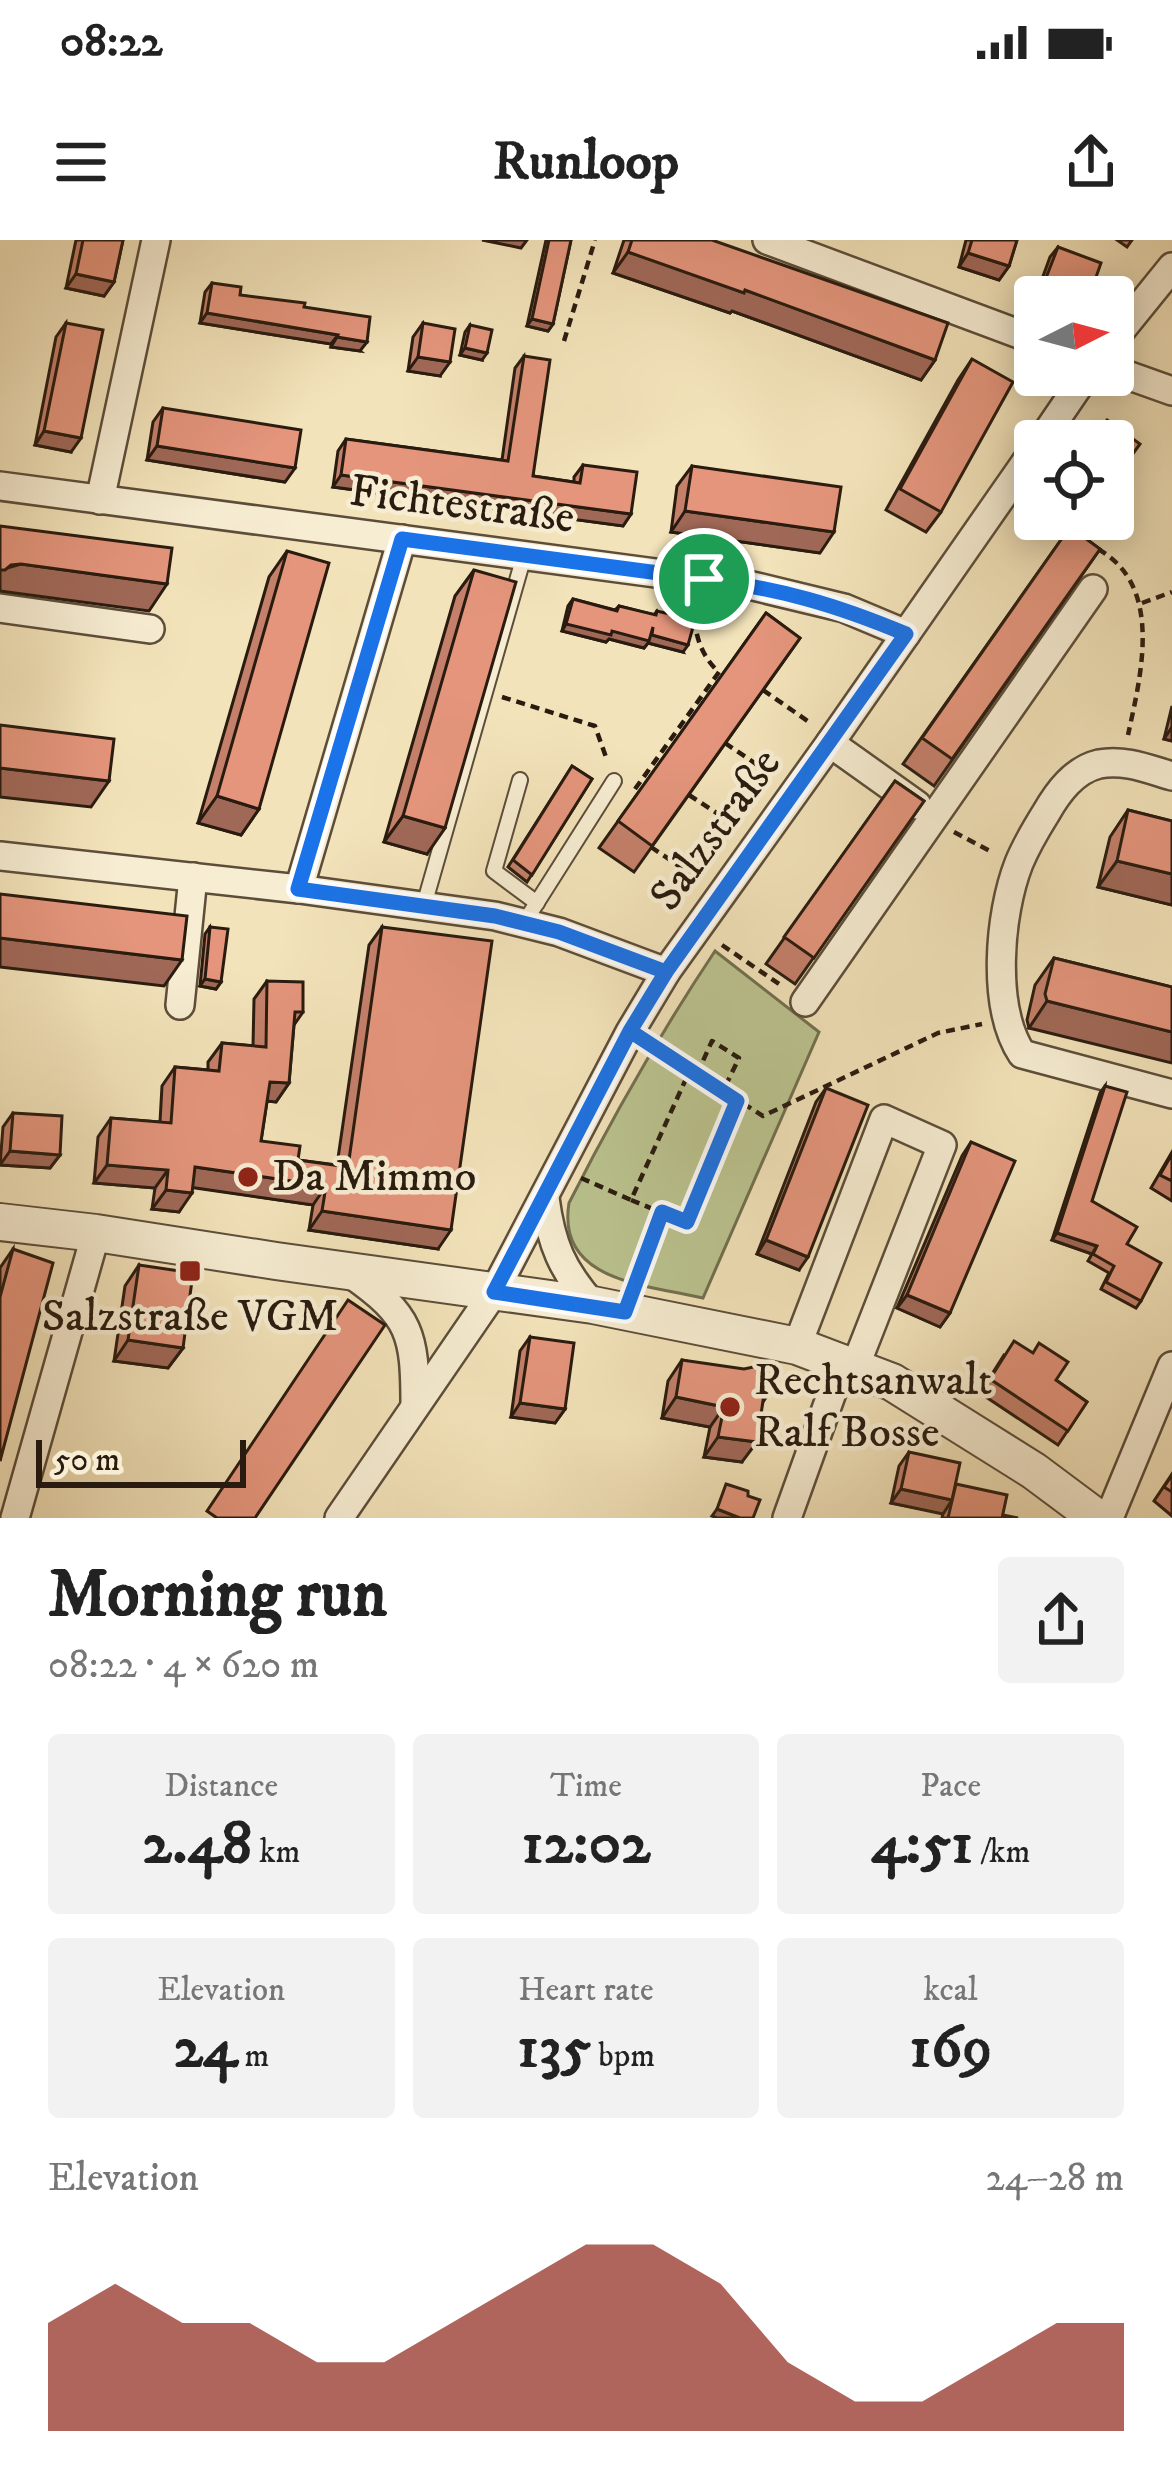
<!DOCTYPE html>
<html lang="en">
<head>
<meta charset="utf-8">
<style>
  body { margin:0; font-family:"IM FELL DW Pica",serif; background:#f2f2f2; color:#222; height:100vh; display:flex; flex-direction:column; font-size:45px; white-space:nowrap }
  * { box-sizing:border-box; margin:0 }
  p { font-size:39px; color:#767676 }
  .icon { flex:none; width:66px; height:66px; fill:none; stroke:currentColor; stroke-width:2; stroke-linecap:round; stroke-linejoin:round }
  .map { position:relative; height:1278px; overflow:hidden }
  .side { display:flex; flex-direction:column; background:#fff; flex:1 }
  .side>* { flex:none }
  .needle { width:78px; rotate:84deg }
  .buttons { position:absolute; left:1014px; top:36px; display:grid; gap:24px }
  .buttons a { display:grid; place-items:center; width:120px; height:120px; border-radius:12px; background:#fff; box-shadow:0 6px 30px #0003; font-size:60px }
  .scale { position:absolute; left:36px; bottom:30px; width:210px; box-sizing:border-box; padding-left:12px; border:6px solid #291b0f; border-top:0; font-size:33px; line-height:42px; white-space:nowrap; color:#291b0f; -webkit-text-stroke:9px #f7edd2; paint-order:stroke }
  .pin { position:absolute; display:grid; place-items:center; width:102px; height:102px; color:#fff; margin:-51px; border:6px solid #fff; border-radius:50%; box-shadow:0 3px 12px #0007 }
  .round { display:grid; place-items:center; flex:none; width:126px; height:126px; border-radius:12px; background:#f2f2f2 }
  .head { display:flex; align-items:center; justify-content:space-between; height:204px; padding:0 48px }
  h1 { font-size:66px; font-weight:700; line-height:90px }
  .stats { display:grid; grid-template-columns:repeat(3,1fr); gap:18px; height:204px; padding:12px 48px }
  .stats div { display:grid; align-content:center; border-radius:12px; background:#f2f2f2; text-align:center }
  .stats b { font-size:60px; font-weight:700 }
  .stats small { font-size:33px; font-weight:400 }
  .stats p { font-size:33px }
  .chart { height:336px; padding:24px 48px }
  .chart p { display:flex; justify-content:space-between }
  .chart svg { width:100%; height:216px; margin-top:12px; fill:#8f2418; opacity:.7 }
  .status { display:flex; justify-content:space-between; align-items:center; height:84px; padding:0 60px; background:#fff; direction:ltr }
  .status svg { height:33px; fill:currentColor }
  header { display:flex; justify-content:space-between; align-items:center; height:156px; padding:0 48px; background:#fff; font-size:54px; font-weight:700 }
  .map>svg:first-child { display:block }
  .green { fill:#bbc490; stroke:#727050; stroke-width:3 }
  .lines { fill:none; stroke-linecap:round; stroke-linejoin:round }
  .service-casing { stroke:#5c4d3a; stroke-width:18 }
  .minor-casing { stroke:#5c4d3a; stroke-width:32 }
  .tertiary-casing { stroke:#5c4d3a; stroke-width:40 }
  .path { stroke:#291b0f; stroke-width:4.5; stroke-dasharray:9 6; stroke-linecap:butt }
  .service { stroke:#f7edd2; stroke-width:14 }
  .minor { stroke:#f7edd2; stroke-width:27 }
  .tertiary { stroke:#f7edd2; stroke-width:36 }
  .wall { fill:#c4806b; stroke:#291b0f; stroke-width:3 }
  .shaded-wall { fill:#a06857; stroke:#291b0f; stroke-width:3 }
  .building { fill:#e4957c; stroke:#291b0f; stroke-width:3 }
  .route-casing { stroke:#fff; stroke-width:24 }
  .route { stroke:#1a73e8; stroke-width:15 }
  .poi-dot { fill:#8f2418; stroke:#f7edd2; stroke-width:4.5 }
  .labels { text-anchor:middle; dominant-baseline:central; stroke-width:9; stroke-linejoin:round; paint-order:stroke }
  .street-label { font-size:45px; fill:#291b0f; stroke:#f7edd2 }
  .poi-label { font-size:45px; fill:#291b0f; stroke:#f7edd2; text-anchor:start }
</style>
</head>
<body>
<div class="status"><b>08:22</b><svg viewBox="0 0 49 12"><path d="M0 12V9h3v3zM5 12V6h3v6zM10 12V3h3v9zM15 12V0h3v12zM26 1h20v11H26zM47 4h2v5h-2z"/></svg></div>
<header><svg class="icon" aria-label="menu" viewBox="0 0 24 24"><path d="M4 6h16M4 12h16M4 18h16"/></svg>Runloop<svg class="icon" aria-label="share" viewBox="0 0 24 24"><path d="M12 15V3M7 8l5-5 5 5M5 13v7h14v-7"/></svg></header>
<div class="map">
<svg width="1172" height="1278" viewBox="0 0 1172 1278">
  <rect width="100%" height="100%" fill="#f3e3ba"/>
  <filter id="stains"><feTurbulence type="fractalNoise" baseFrequency=".00167" numOctaves="4"/><feColorMatrix values="0 0 0 0 .2 0 0 0 0 .09 0 0 0 0 .02 0 0 0 .5 -.17"/></filter>
  <radialGradient id="worn" r=".72"><stop offset=".6" stop-color="#630" stop-opacity="0"/><stop offset="1" stop-color="#630" stop-opacity=".3"/></radialGradient>
  <!-- green -->
  <path class="green" d="M715 711 819 792 703 1058C648 1045 556 1042 569 963 613 876 661 792 715 711Z"/>
  <g class="lines">
    <defs>
      <g id="service">
        <path d="M520 540 494 631 537 663"/>
        <path d="M424 665 524 316"/>
        <path d="M524 683 614 541"/>
      </g>
      <g id="minor">
        <path d="M767 0 1035 100"/>
        <path d="M1113 100 1172 27"/>
        <path d="M1113 130 1172 151"/>
        <path d="M1041 201 1086 135"/>
        <path d="M0 246 753 346 844 368 906 394"/>
        <path d="M100 260 156 0"/>
        <path d="M0 368 150 389"/>
        <path d="M830 503 917 565"/>
        <path d="M1172 536C1148 529 1124 519 1099 524 1074 530 1058 552 1046 573 1036 589 1026 606 1019 623 999 674 991 767 1022 814L1172 854"/>
        <path d="M0 616 299 649 495 676 559 692 666 732"/>
        <path d="M299 649 402 299"/>
        <path d="M805 762 1093 349"/>
        <path d="M180 765 193 637"/>
        <path d="M545 958C551 1004 562 1030 593 1065"/>
        <path d="M351 1034C411 1076 415 1094 415 1166"/>
        <path d="M797 1106 884 879 942 905 855 1127"/>
        <path d="M15 1278 96 993"/>
        <path d="M339 1278 494 1052 630 792 666 732 830 503 1035 209"/>
        <path d="M787 1278 843 1122"/>
        <path d="M1109 1278 1172 1126"/>
      </g>
      <path id="tertiary" d="M0 982 96 993 276 1021 593 1065 797 1106 892 1142 1034 1231 1097 1278"/>
    </defs>
    <!-- service casing -->
    <use href="#service" class="service-casing"/>
    <!-- minor casing -->
    <use href="#minor" class="minor-casing"/>
    <!-- tertiary casing -->
    <use href="#tertiary" class="tertiary-casing"/>
    <!-- path -->
    <g class="path">
      <path d="M564 101 595 0"/>
      <path d="M1047 279 1068 291"/>
      <path d="M1098 309C1164 346 1141 435 1128 495"/>
      <path d="M1142 363 1172 352"/>
      <path d="M763 450 809 482"/>
      <path d="M502 457 595 486 607 520"/>
      <path d="M725 503 771 534"/>
      <path d="M635 549 719 432C702 418 691 389 697 368"/>
      <path d="M689 555 735 585"/>
      <path d="M954 592 992 612"/>
      <path d="M651 607 697 638"/>
      <path d="M722 705 782 746"/>
      <path d="M655 807 763 876 938 793 982 784"/>
      <path d="M697 834 712 801 739 818 723 851"/>
      <path d="M581 938 631 960 690 830"/>
      <path d="M631 960 687 983 737 861"/>
      <path d="M635 1044 662 972"/>
    </g>
    <!-- service -->
    <use href="#service" class="service"/>
    <!-- minor -->
    <use href="#minor" class="minor"/>
    <!-- tertiary -->
    <use href="#tertiary" class="tertiary"/>
  </g>
  <!-- wall -->
  <g class="wall">
    <path d="M76 0H123L114 42 104 56 66 48Z"/>
    <path d="M546 0H571L553 84 548 91 527 86Z"/>
    <path d="M624 0H712L935 120 921 140 732 71 730 73 613 33Z"/>
    <path d="M966 0H1017L1009 26 999 40 959 27Z"/>
    <path d="M1117 0H1132L1127 7Z"/>
    <path d="M1058 7 1089 57H1047L1037 53 1050 17Z"/>
    <path d="M212 43 240 55 304 67 360 111 331 107V104L200 83 205 52Z"/>
    <path d="M66 83 71 212 35 205 56 97Z"/>
    <path d="M423 83 440 136 408 131 413 97Z"/>
    <path d="M470 85 482 120 460 115 465 92Z"/>
    <path d="M524 116 533 236 574 242V237L583 225 631 274 623 286 333 247 338 211 346 199 502 220 515 128Z"/>
    <path d="M972 119 941 272 926 292 886 270 958 140Z"/>
    <path d="M163 168 285 242 147 220 153 182Z"/>
    <path d="M692 226 820 313 671 292 677 246Z"/>
    <path d="M1070 287 1100 309 934 546 903 524Z"/>
    <path d="M287 311 259 569 241 595 198 583 269 337Z"/>
    <path d="M474 330 427 614 384 602 455 356Z"/>
    <path d="M573 359 615 370 619 366 654 375 657 371 683 412 648 403 644 408 609 399 606 402 562 391 568 366Z"/>
    <path d="M766 373 800 398 634 632 599 608Z"/>
    <path d="M1172 466V501L1164 499Z"/>
    <path d="M572 526 592 539 527 642 508 627Z"/>
    <path d="M895 541 924 561 795 744 766 724Z"/>
    <path d="M1128 570 1172 581V665L1098 647 1110 597Z"/>
    <path d="M210 687 221 742 216 749 200 746 205 694Z"/>
    <path d="M382 687 438 1009 309 990 313 965 193 947 179 972 152 969 155 948 94 943 98 897 111 878 160 882 162 846 175 827 208 830V822L222 803 253 806 254 759 267 741 303 772 294 785 289 843 276 862 267 861 261 901 298 920 337 925 369 705Z"/>
    <path d="M1054 718 1172 747 1029 788 1027 780 1035 745Z"/>
    <path d="M1105 846 1092 961 1127 1004 1141 1061 1136 1068 1101 1049 1109 1033 1088 1021 1092 1014 1052 1000 1100 853Z"/>
    <path d="M826 848 799 1030 757 1014 816 862Z"/>
    <path d="M13 873 60 915 50 928 0 925 3 887Z"/>
    <path d="M971 902 950 1073 940 1087 897 1068 962 916Z"/>
    <path d="M1172 912V961L1151 948Z"/>
    <path d="M13 1009 0 1221V1028Z"/>
    <path d="M139 1025 183 1108 168 1128 114 1121 125 1046Z"/>
    <path d="M530 1097 565 1169 555 1183 511 1177 520 1111Z"/>
    <path d="M1004 1115 1056 1140 1087 1162 1058 1205 980 1153Z"/>
    <path d="M682 1120 775 1144 763 1162 742 1222 704 1217 710 1187 662 1178 668 1141Z"/>
    <path d="M909 1212 955 1245 1003 1275 1018 1278H942L943 1273 891 1263 899 1226Z"/>
    <path d="M1172 1234V1276L1154 1261Z"/>
  </g>
  <!-- shaded-wall -->
  <g class="shaded-wall">
    <path d="M482 0H527L521 8Z"/>
    <path d="M628 12 745 50 935 120 921 140 732 71 730 73 613 33Z"/>
    <path d="M968 13 1009 26 999 40 959 27Z"/>
    <path d="M76 34 114 42 104 56 66 48Z"/>
    <path d="M1044 43 1082 57H1047L1037 53Z"/>
    <path d="M207 73 338 95 331 104 200 83Z"/>
    <path d="M532 79 553 84 548 91 527 86Z"/>
    <path d="M337 97 367 102 360 111 331 107Z"/>
    <path d="M465 108 487 113 482 120 460 115Z"/>
    <path d="M418 117 450 122 440 136 408 131Z"/>
    <path d="M44 191 81 198 71 212 35 205Z"/>
    <path d="M157 206 295 228 285 242 147 220Z"/>
    <path d="M341 235 631 274 623 286 333 247Z"/>
    <path d="M685 271 834 292 820 313 671 292Z"/>
    <path d="M21 324 167 344 149 371 0 351V330Z"/>
    <path d="M566 384 652 395 688 405 683 412 648 403 644 408 609 399 606 402 562 391Z"/>
    <path d="M1172 487V501L1164 499Z"/>
    <path d="M0 528 109 541 91 567 0 557Z"/>
    <path d="M217 556 259 569 241 595 198 583Z"/>
    <path d="M403 576 445 588 427 614 384 602Z"/>
    <path d="M1117 621 1172 634V665L1098 647Z"/>
    <path d="M0 698 182 720 164 746 0 727Z"/>
    <path d="M205 739 221 742 216 749 200 746Z"/>
    <path d="M1047 761 1172 792V823L1029 788Z"/>
    <path d="M270 842 289 843 276 862 257 860Z"/>
    <path d="M10 911 60 915 50 928 0 925Z"/>
    <path d="M107 925 168 930 155 948 94 943Z"/>
    <path d="M195 927 326 946 313 965 182 946Z"/>
    <path d="M166 950 192 953 179 972 152 969Z"/>
    <path d="M322 971 451 990 438 1009 309 990Z"/>
    <path d="M1057 993 1097 1006 1092 1014 1052 1000Z"/>
    <path d="M766 1000 808 1017 799 1030 757 1014Z"/>
    <path d="M907 1055 950 1073 940 1087 897 1068Z"/>
    <path d="M128 1100 183 1108 168 1128 114 1121Z"/>
    <path d="M775 1144 761 1164 765 1147Z"/>
    <path d="M676 1157 724 1167 710 1187 662 1178Z"/>
    <path d="M520 1163 565 1169 555 1183 511 1177Z"/>
    <path d="M718 1197 757 1202 742 1222 704 1217Z"/>
    <path d="M901 1249 952 1260 943 1274 891 1263Z"/>
    <path d="M717 1269 740 1278H717L712 1276Z"/>
  </g>
  <!-- building -->
  <g class="building">
    <path d="M83 0H123L114 42 76 34Z"/>
    <path d="M549 0H571L553 84 532 79Z"/>
    <path d="M632 0H712L948 83 935 120 745 50 744 53 628 12Z"/>
    <path d="M972 0H1017L1009 26 968 13Z"/>
    <path d="M1058 7 1101 23 1089 57H1082L1044 43Z"/>
    <path d="M212 43 241 47 240 55 305 63 304 67 370 77 367 102 337 97 338 95 207 73Z"/>
    <path d="M66 83 103 90 81 198 44 191Z"/>
    <path d="M423 83 455 89 450 122 418 117Z"/>
    <path d="M470 85 492 90 487 113 465 108Z"/>
    <path d="M524 116 550 120 533 236 580 243 583 225 637 232 631 274 341 235 346 199 508 221Z"/>
    <path d="M972 119 1013 142 941 272 900 249Z"/>
    <path d="M163 168 301 190 295 228 157 206Z"/>
    <path d="M1107 180 1140 204 1116 237 1113 235V201H1092Z"/>
    <path d="M692 226 841 247 834 292 685 271Z"/>
    <path d="M0 286 172 308 167 344 21 324 11 325 5 330H0Z"/>
    <path d="M1070 287 1100 309 952 519 922 498Z"/>
    <path d="M287 311 329 323 259 569 217 556Z"/>
    <path d="M474 330 516 342 445 588 403 576Z"/>
    <path d="M573 359 617 371 619 366 656 375 657 371 695 380 688 405 652 395 653 387 649 401 612 391 611 395 566 384Z"/>
    <path d="M766 373 800 398 652 606 618 581Z"/>
    <path d="M0 485 114 499 109 541 0 528Z"/>
    <path d="M572 526 592 539 532 635 513 620Z"/>
    <path d="M895 541 924 561 814 718 784 697Z"/>
    <path d="M1128 570 1172 581V634L1117 621Z"/>
    <path d="M0 654 187 676 182 720 0 698Z"/>
    <path d="M210 687 228 689 221 742 205 739Z"/>
    <path d="M382 687 492 701 451 990 322 971 326 946 195 927 192 953 166 950 168 930 107 925 111 878 171 883 175 827 219 831 222 803 266 807 267 741 303 742V772H295L289 843 270 842 261 901 300 906 298 920 348 927Z"/>
    <path d="M1054 718 1172 747V792L1047 761 1045 754Z"/>
    <path d="M1105 846 1127 852 1092 961 1137 987 1127 1004 1161 1023 1141 1061 1106 1042 1114 1026 1093 1014 1097 1006 1057 993Z"/>
    <path d="M826 848 868 865 808 1017 766 1000Z"/>
    <path d="M13 873 62 876 60 915 10 911Z"/>
    <path d="M971 902 1015 921 950 1073 907 1055Z"/>
    <path d="M1172 914V941L1160 935Z"/>
    <path d="M13 1009 53 1023 0 1221V1057Z"/>
    <path d="M139 1025 193 1033 183 1108 128 1100Z"/>
    <path d="M348 1060 385 1085 255 1278H217L207 1271Z"/>
    <path d="M530 1097 574 1103 565 1169 520 1163Z"/>
    <path d="M1014 1101 1033 1113 1039 1103 1068 1122 1056 1140 1087 1162 1068 1191 990 1139Z"/>
    <path d="M682 1120 744 1129 772 1123 775 1144 765 1147 757 1202 718 1197 724 1167 676 1157Z"/>
    <path d="M909 1212 960 1223 952 1260 901 1249Z"/>
    <path d="M1172 1235V1252L1164 1247Z"/>
    <path d="M726 1244 748 1251V1256L760 1260 753 1278H740L717 1269Z"/>
    <path d="M956 1244 1007 1255 1002 1278H948Z"/>
  </g>
  <g class="lines">
    <defs>
      <path id="route" d="M704 339 402 299 298 649 495 676 559 692 666 732 630 791 494 1052 625 1072 662 972 687 982 737 861 630 791 666 732 906 394C834 364 781 349 704 339"/>
    </defs>
    <!-- route casing -->
    <use href="#route" class="route-casing"/>
    <!-- route -->
    <use href="#route" class="route"/>
  </g>
  <!-- markers -->
  <g class="poi-dot">
    <circle cx="248" cy="937" r="12"/>
    <rect x="178" y="1019" width="24" height="24" rx="6"/>
    <circle cx="730" cy="1167" r="12"/>
  </g>
  <g class="labels">
    <!-- street labels -->
    <g class="street-label">
      <text transform="translate(462 265) rotate(7)">Fichtestraße</text>
      <text transform="translate(716 590) rotate(-54)">Salzstraße</text>
    </g>
    <!-- poi labels -->
    <g class="poi-label">
      <text x="272" y="937">Da Mimmo</text>
      <text x="190" y="1077" text-anchor="middle">Salzstraße VGM</text>
      <text x="754" y="1141">Rechtsanwalt<tspan x="754" dy="52">Ralf Bosse</tspan></text>
    </g>
  </g>
  <rect width="100%" height="100%" filter="url(#stains)"/>
  <rect width="100%" height="100%" fill="url(#worn)"/>
</svg>
<div class="buttons">
<a><svg class="needle" viewBox="-14 -14 28 28"><path d="M0-13l5 13h-10z" fill="#e53935"/><path d="M0 13l5-13h-10z" fill="#767676"/></svg></a>
<a><svg class="icon" aria-label="locate" viewBox="0 0 24 24"><circle cx="12" cy="12" r="6"/><path d="M12 2v4M12 18v4M2 12h4M18 12h4"/></svg></a>
</div>
<div class="scale">50 m</div>
<div class="pin" style="left:704px;top:339px;background:#1e9e55"><svg class="icon" aria-label="arrive" viewBox="0 0 24 24"><path d="M6 21V4h12l-3 4 3 4H6"/></svg></div>
</div>
<section class="side">
<div class="head"><div><h1>Morning run</h1><p>08:22 · 4 × 620 m</p></div><a class="round"><svg class="icon" aria-label="share" viewBox="0 0 24 24"><path d="M12 15V3M7 8l5-5 5 5M5 13v7h14v-7"/></svg></a></div>
<div class="stats">
<div><p>Distance</p><b>2.48<small> km</small></b></div>
<div><p>Time</p><b>12:02</b></div>
<div><p>Pace</p><b>4:51<small> /km</small></b></div>
</div>
<div class="stats">
<div><p>Elevation</p><b>24<small> m</small></b></div>
<div><p>Heart rate</p><b>135<small> bpm</small></b></div>
<div><p>kcal</p><b>169</b></div>
</div>
<div class="chart"><p><span>Elevation</span>24–28 m</p>
<svg viewBox="0 0 160 44" preserveAspectRatio="none"><path d="M0 44V22L10 14L20 22L30 22L40 30L50 30L60 22L70 14L80 6L90 6L100 14L110 30L120 38L130 38L140 30L150 22L160 22V44z"/></svg>
</div>
</section>
</body>
</html>
